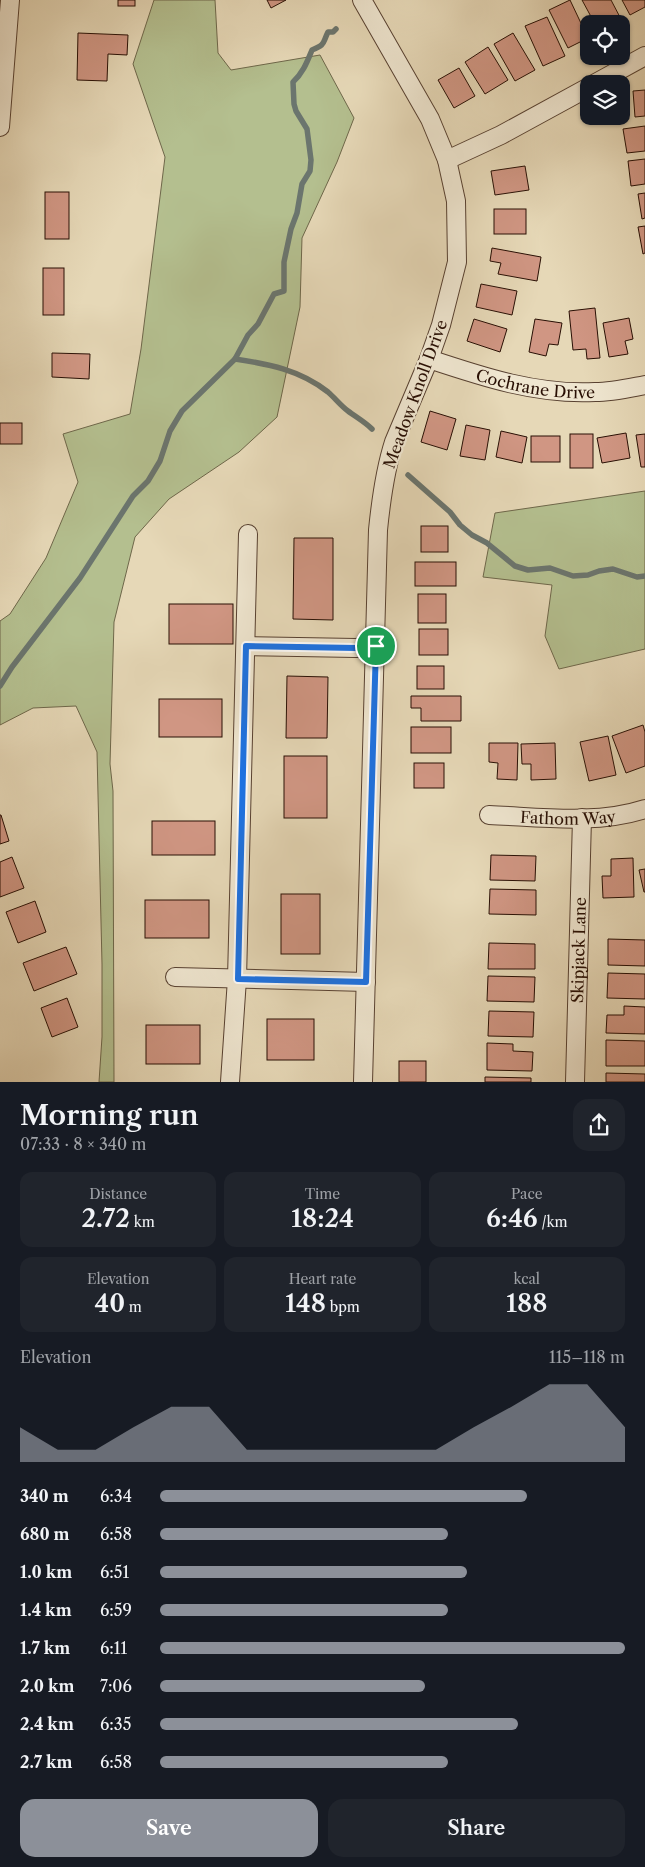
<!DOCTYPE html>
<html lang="en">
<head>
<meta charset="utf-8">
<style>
  body { margin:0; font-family:"Libre Caslon Text",serif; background:#20242c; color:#f1f3f6; height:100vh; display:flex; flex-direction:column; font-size:19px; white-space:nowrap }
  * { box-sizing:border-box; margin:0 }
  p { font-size:16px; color:#9ea1a6 }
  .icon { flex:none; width:28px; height:28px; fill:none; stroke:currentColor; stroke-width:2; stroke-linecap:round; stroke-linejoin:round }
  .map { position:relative; height:1082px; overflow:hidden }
  .details { display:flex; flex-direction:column; background:#171b24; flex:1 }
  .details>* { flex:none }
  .buttons { position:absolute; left:580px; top:15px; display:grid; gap:10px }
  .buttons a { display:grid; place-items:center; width:50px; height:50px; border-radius:10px; background:#171b24; box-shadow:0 1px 4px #0004; font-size:25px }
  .pin { position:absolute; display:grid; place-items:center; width:42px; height:42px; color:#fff; margin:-21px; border:2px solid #fff; border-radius:50%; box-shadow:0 1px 5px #0007 }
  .round { display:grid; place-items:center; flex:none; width:52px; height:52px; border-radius:15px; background:#20242c }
  .head { display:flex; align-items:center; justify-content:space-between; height:85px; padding:0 20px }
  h1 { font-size:28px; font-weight:600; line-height:38px }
  .figures { display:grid; grid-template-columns:repeat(3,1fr); gap:8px; height:85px; padding:5px 20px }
  .figures div { display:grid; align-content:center; border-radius:12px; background:#20242c; text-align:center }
  .figures b { font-size:25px; font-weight:600 }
  .figures small { font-size:14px; font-weight:400 }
  .figures p { font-size:14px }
  .chart { height:140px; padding:10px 20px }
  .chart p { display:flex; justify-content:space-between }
  .chart svg { width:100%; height:90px; margin-top:5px; fill:#8c9099; opacity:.7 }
  .button { display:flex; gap:10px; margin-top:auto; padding:10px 20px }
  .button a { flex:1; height:58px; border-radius:15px; background:#8c9099; color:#fff; font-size:20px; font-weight:600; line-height:58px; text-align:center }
  .button a+a { background:#20242c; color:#f1f3f6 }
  ul { padding:0 20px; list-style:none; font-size:16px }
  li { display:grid; grid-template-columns:80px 60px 1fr; align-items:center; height:38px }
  li i { height:12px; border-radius:6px; background:#8c9099 }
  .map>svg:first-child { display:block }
  .green { fill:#b4bf8f; stroke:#6e674a }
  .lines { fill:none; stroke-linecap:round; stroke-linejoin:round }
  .stream { stroke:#6b756e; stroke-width:5.5 }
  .building { fill:#d09683; stroke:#280f04 }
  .minor-casing { stroke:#584131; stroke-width:20 }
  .minor { stroke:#efe6d0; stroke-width:18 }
  .route-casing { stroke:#fff; stroke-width:10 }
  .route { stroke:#1a73e8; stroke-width:6 }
  .labels { text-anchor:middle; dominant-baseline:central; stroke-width:4.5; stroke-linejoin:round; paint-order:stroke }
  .street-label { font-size:16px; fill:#280f04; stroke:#efe6d0 }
</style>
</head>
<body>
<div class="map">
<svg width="645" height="1082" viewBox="0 0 645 1082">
  <rect width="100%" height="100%" fill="#e6d8b7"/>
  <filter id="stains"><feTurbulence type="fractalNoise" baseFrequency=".004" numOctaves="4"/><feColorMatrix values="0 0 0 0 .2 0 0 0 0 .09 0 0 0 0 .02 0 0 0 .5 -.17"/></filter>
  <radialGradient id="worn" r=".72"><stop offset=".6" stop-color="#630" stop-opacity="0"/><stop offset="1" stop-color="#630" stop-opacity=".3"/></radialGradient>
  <!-- green -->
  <g class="green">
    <path d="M154 0H215L218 53 231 70 320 55 354 118 337 162 302 238 300 307 277 417 239 452 169 499 135 537 114 622 110 764 113 791 114 1082H99L102 1037V964L97 752 76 706 33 708 0 725V621L10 614 46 558 78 482 63 434 130 414 141 349 165 157 133 64Z"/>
    <path d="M645 491V649L559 669 545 636 552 585 483 577 495 513Z"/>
  </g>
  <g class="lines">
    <!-- stream -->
    <g class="stream">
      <path d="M235 359C269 364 300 370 328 392 335 398 340 405 348 411 356 417 365 422 372 429"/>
      <path d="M408 475 450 512 460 525 472 535 487 543 515 566 528 570 550 568 573 576 588 575 599 571 613 569 637 577 645 576"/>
      <path d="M0 686 12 667 80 578 133 496 148 481 160 461 170 431 182 411 235 359 248 335 258 324 274 294 284 291V262L291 229 297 213 302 184 310 171 311 160 307 129 296 111 294 104 293 82C303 73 307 62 312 50 326 44 322 44 328 32H333L336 29"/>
    </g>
  </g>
  <!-- building -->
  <g class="building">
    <rect x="118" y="0" width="17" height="6"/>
    <path d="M267 0H286L271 8Z"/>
    <path d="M570 0 588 38 568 48 549 10Z"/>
    <path d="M582 0H611L622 21 616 24H595Z"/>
    <path d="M622 0H645V7L630 15Z"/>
    <path d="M547 17 565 56 543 66 525 26Z"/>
    <path d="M78 33 128 35 127 55 108 54 107 81 77 80Z"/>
    <path d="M513 33 535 70 515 81 494 44Z"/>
    <path d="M488 47 508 80 485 94 465 62Z"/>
    <path d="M459 68 475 96 454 108 438 80Z"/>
    <path d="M645 90V116L635 117 633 91Z"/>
    <path d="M645 126V151L627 153 623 129Z"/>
    <path d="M645 159V184L631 186 628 161Z"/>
    <path d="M525 166 529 190 495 195 491 171Z"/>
    <rect x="45" y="192" width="24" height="47"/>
    <path d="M645 193V218L642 219 638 194Z"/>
    <rect x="494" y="209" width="32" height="25"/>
    <path d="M645 226V253L643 254 638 227Z"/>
    <path d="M492 248 541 257 537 281 498 274 501 263 490 261Z"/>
    <rect x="43" y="268" width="21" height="47"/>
    <path d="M481 284 517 291 512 315 476 307Z"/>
    <path d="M595 308 600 358 587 359 586 349 573 350 569 311Z"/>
    <path d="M629 318 633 339 625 341 628 354 609 357 603 323Z"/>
    <path d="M474 319 507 329 500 352 467 341Z"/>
    <path d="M535 319 562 323 558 345 549 344 546 356 529 352Z"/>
    <path d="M52 353 90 354 89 379 52 377Z"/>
    <path d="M430 411 456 419 447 450 421 442Z"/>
    <rect x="0" y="423" width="22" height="21"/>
    <path d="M466 425 490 430 485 460 460 456Z"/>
    <path d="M501 431 527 437 522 463 496 457Z"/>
    <path d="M626 433 630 458 602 463 597 438Z"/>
    <rect x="570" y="434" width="23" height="34"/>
    <path d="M645 434V467H641L636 435Z"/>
    <rect x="531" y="436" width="29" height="26"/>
    <rect x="421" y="526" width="27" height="26"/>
    <path d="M294 538H333V620L293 619Z"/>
    <rect x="415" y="562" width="41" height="24"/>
    <rect x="418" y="594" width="28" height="29"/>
    <rect x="169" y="604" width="64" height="40"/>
    <rect x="419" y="629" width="29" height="26"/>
    <rect x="417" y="666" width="27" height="23"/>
    <path d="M287 676 328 677 327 738H286Z"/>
    <path d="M411 696H461V721H421V708H411Z"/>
    <rect x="159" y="699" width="63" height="38"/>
    <path d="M643 725 645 732V766L626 773 612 736Z"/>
    <rect x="411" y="727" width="40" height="26"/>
    <path d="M608 736 616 775 589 781 580 742Z"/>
    <path d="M489 743H518L517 780 497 779 498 763 489 762Z"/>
    <path d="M555 743 556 779 531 780V764H522L521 744Z"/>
    <rect x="284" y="756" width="43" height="62"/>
    <rect x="414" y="763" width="30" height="25"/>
    <path d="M0 815H1L9 841 0 844Z"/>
    <rect x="152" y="821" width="63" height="34"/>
    <path d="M491 855 536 856 535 881 490 880Z"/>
    <path d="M12 857 24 888 0 897V862Z"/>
    <path d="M633 858 634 897 603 898 602 876H611V859Z"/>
    <path d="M645 869V892H644L639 870Z"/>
    <path d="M490 889 536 890V915L489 914Z"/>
    <rect x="281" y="894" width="39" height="60"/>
    <rect x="145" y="900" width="64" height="38"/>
    <path d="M35 901 46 932 18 943 6 912Z"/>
    <path d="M608 939 645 940V966L608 965Z"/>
    <path d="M489 943 535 944V969H488Z"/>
    <path d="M66 947 77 974 34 991 23 963Z"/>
    <path d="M608 973 645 974V999L607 998Z"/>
    <path d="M488 976 535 977 534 1002 487 1001Z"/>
    <path d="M67 998 78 1027 52 1037 41 1008Z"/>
    <path d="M624 1006 645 1007V1034L606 1033 607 1015H624Z"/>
    <path d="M489 1011 534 1012 533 1037 488 1036Z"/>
    <rect x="267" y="1019" width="47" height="41"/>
    <rect x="146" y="1025" width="54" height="39"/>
    <path d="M606 1040 645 1041V1066H606Z"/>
    <path d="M487 1043 513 1044V1051L533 1052 532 1071 487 1070Z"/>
    <rect x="399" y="1061" width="27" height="21"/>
    <path d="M606 1073 645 1074V1082H606Z"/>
    <path d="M485 1077 531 1078V1082H485Z"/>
  </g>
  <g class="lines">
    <defs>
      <g id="minor">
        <path d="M362 0 430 119 447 160 456 201 457 262 441 325 429 359 394 442C385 470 381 500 378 530L363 1082"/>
        <path d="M594 84 645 56"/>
        <path d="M0 127 10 0"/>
        <path d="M447 160 501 135 589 87"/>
        <path id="s1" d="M429 359C483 377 537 395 595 392 612 392 629 388 645 385"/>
        <path d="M246 646 356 648 375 646"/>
        <path id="s2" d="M489 815C540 817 596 825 645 809"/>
        <path d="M175 977 366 982"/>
        <path d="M230 1082 237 979 248 534"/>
        <path id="s3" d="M575 1082 582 818"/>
      </g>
    </defs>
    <!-- minor casing -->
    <use href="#minor" class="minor-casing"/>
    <!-- minor -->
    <use href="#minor" class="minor"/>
  </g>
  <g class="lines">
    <defs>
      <path id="route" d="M246 646 356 648 376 646 366 982 238 979Z"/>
    </defs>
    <!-- route casing -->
    <use href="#route" class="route-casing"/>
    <!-- route -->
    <use href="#route" class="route"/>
  </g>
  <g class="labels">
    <!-- street labels -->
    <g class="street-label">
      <text stroke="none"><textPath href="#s1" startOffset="110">Cochrane Drive</textPath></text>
      <text transform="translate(415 394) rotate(-70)">Meadow Knoll Drive</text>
      <text stroke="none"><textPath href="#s2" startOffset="79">Fathom Way</textPath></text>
      <text stroke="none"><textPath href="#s3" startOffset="132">Skipjack Lane</textPath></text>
    </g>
  </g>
  <rect width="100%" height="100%" filter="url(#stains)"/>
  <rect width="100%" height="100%" fill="url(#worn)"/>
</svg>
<div class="buttons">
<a><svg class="icon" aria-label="locate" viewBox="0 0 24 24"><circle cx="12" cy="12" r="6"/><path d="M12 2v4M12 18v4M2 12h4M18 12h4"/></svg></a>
<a><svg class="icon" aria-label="layers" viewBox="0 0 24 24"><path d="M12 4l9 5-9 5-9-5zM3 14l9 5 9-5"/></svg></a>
</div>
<div class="pin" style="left:376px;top:646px;background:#1e9e55"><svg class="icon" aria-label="arrive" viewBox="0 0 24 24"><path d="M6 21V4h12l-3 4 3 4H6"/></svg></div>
</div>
<section class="details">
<div class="head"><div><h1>Morning run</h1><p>07:33 · 8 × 340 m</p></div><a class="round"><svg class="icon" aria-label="share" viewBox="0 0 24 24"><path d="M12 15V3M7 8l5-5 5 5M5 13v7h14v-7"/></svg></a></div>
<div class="figures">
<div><p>Distance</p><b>2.72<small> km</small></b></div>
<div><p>Time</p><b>18:24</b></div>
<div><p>Pace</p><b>6:46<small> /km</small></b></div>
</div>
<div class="figures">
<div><p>Elevation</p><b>40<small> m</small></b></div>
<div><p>Heart rate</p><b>148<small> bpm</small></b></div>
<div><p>kcal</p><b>188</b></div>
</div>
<div class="chart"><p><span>Elevation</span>115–118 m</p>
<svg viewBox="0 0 160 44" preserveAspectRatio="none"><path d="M0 44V27L10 38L20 38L30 27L40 17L50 17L60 38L70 38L80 38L90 38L100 38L110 38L120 27L130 17L140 6L150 6L160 27V44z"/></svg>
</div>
<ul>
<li><b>340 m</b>6:34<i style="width:79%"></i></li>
<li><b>680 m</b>6:58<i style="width:62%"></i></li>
<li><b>1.0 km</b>6:51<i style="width:66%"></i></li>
<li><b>1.4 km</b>6:59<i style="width:62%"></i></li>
<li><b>1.7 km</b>6:11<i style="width:100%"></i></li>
<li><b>2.0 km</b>7:06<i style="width:57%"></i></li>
<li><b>2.4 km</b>6:35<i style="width:77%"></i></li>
<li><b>2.7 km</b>6:58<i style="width:62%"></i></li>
</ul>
<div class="button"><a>Save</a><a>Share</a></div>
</section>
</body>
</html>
